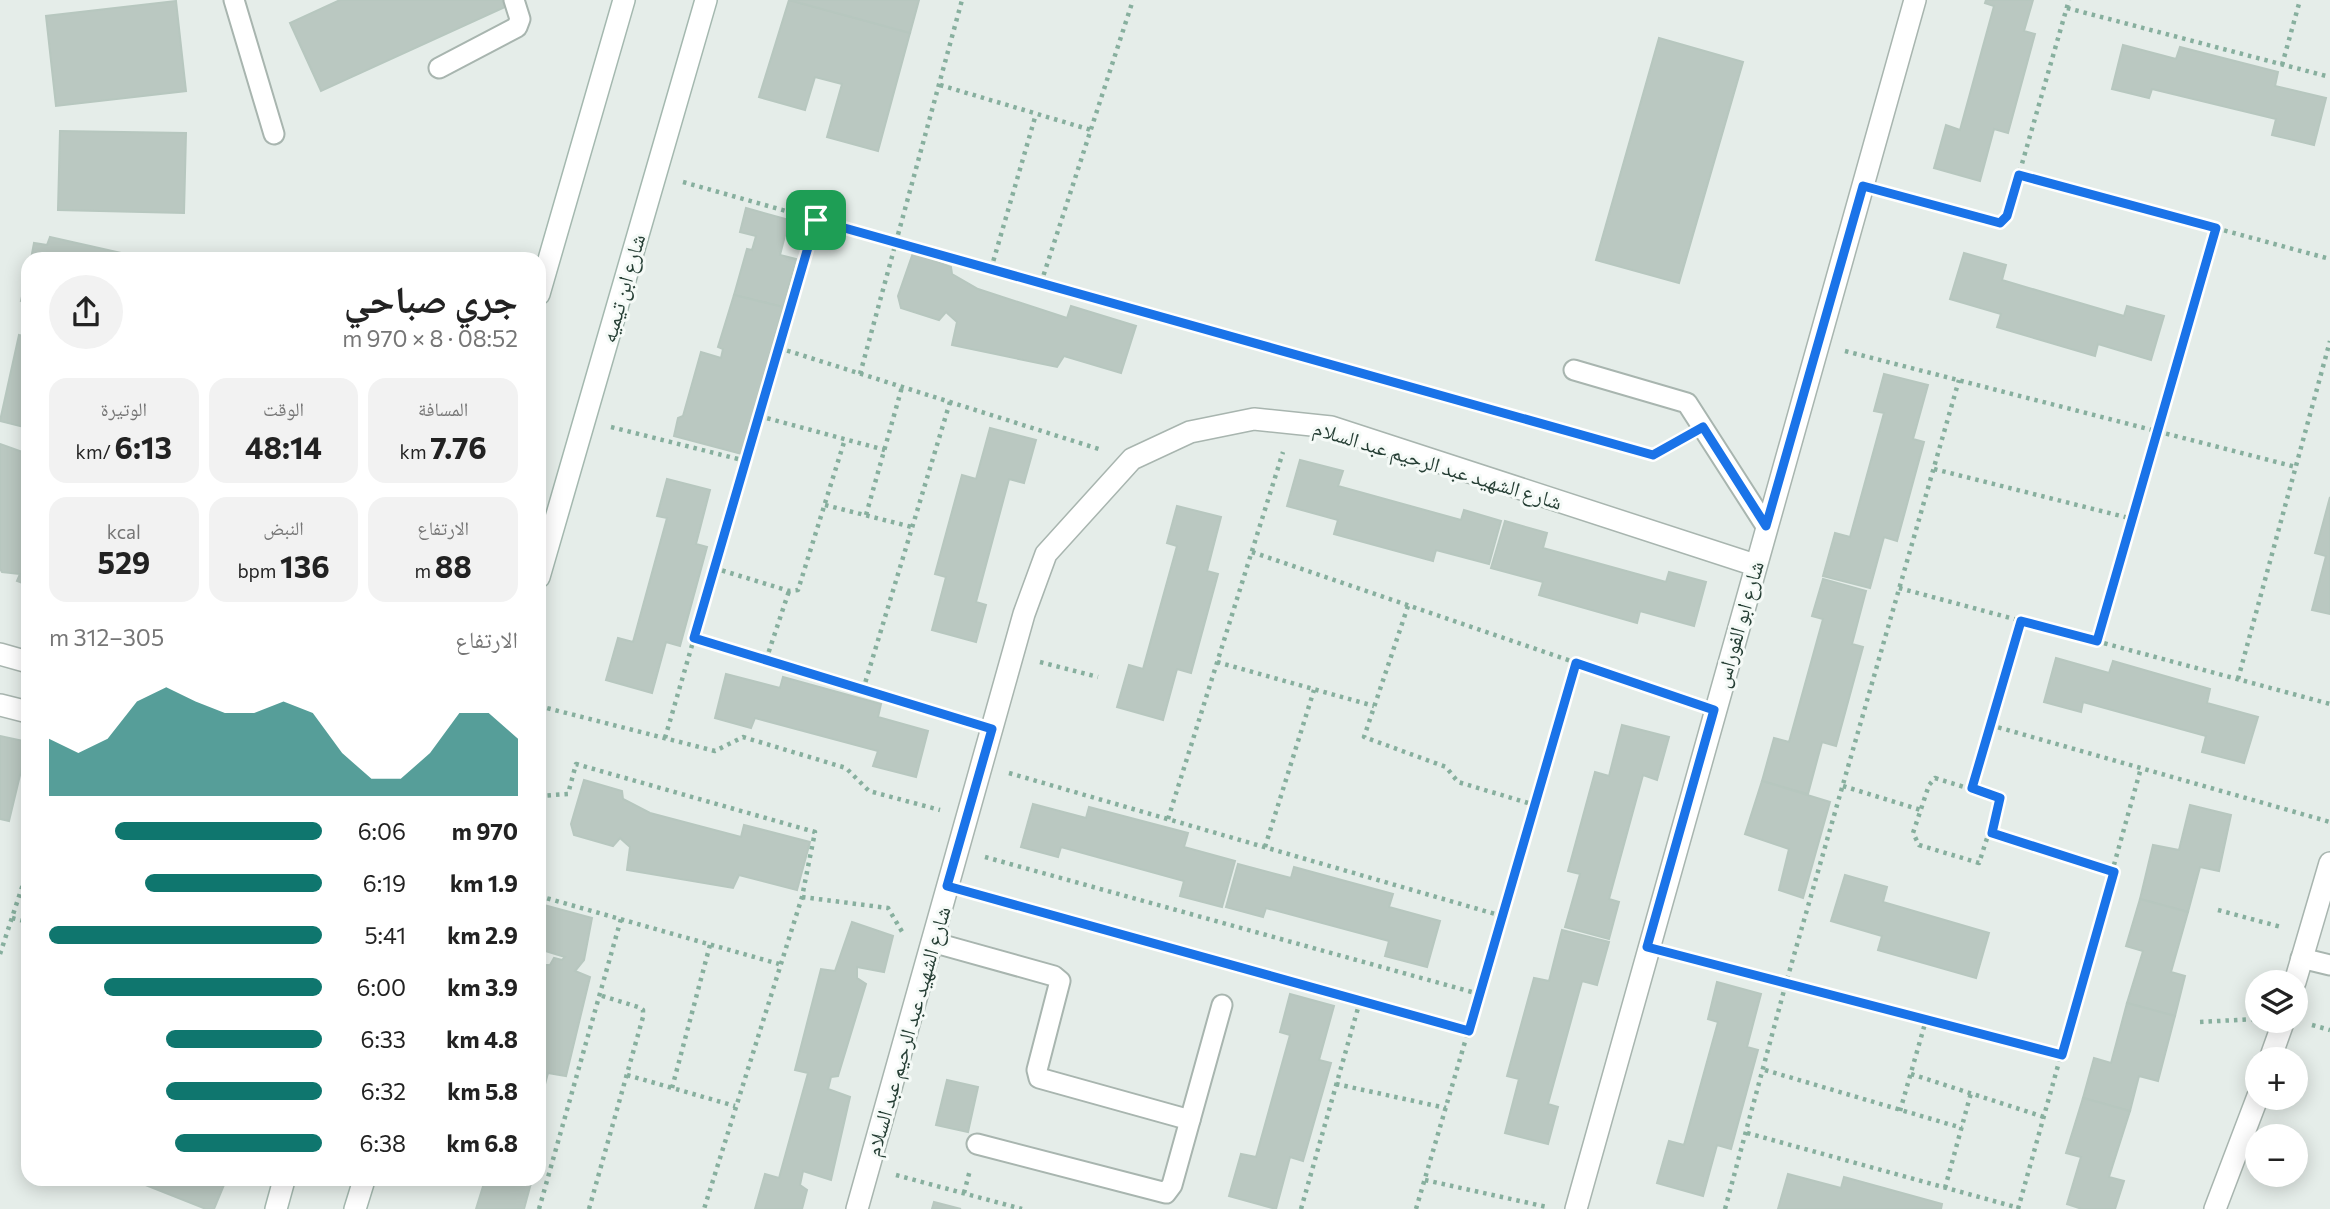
<!DOCTYPE html>
<html lang="ar">
<head>
<meta charset="utf-8">
<style>
  body { margin:0; font-family:Commissioner,"Noto Naskh Arabic",sans-serif; background:#f2f2f2; color:#222; direction:rtl; height:100vh; display:flex; flex-direction:column; font-size:26px; white-space:nowrap }
  * { box-sizing:border-box; margin:0 }
  p { font-size:23px; color:#767676 }
  .icon { flex:none; width:38px; height:38px; fill:none; stroke:currentColor; stroke-width:2; stroke-linecap:round; stroke-linejoin:round }
  .map { position:relative; flex:1; overflow:hidden; direction:ltr }
  .details { position:absolute; left:21px; top:252px; width:525px; height:934px; display:flex; flex-direction:column; background:#fff; border-radius:21px; box-shadow:0 4px 18px #0003; direction:rtl }
  .details>* { flex:none }
  .fabs { position:absolute; left:2245px; top:970px; display:grid; gap:14px }
  .fabs a { display:grid; place-items:center; width:63px; height:63px; border-radius:50%; background:#fff; box-shadow:0 4px 18px #0003; font-size:35px }
  .pin { position:absolute; display:grid; place-items:center; width:60px; height:60px; color:#fff; margin:-30px; border-radius:14px; box-shadow:0 4px 10px #0006 }
  .round { display:grid; place-items:center; flex:none; width:74px; height:74px; border-radius:37px; background:#f2f2f2 }
  .overview { display:flex; align-items:center; justify-content:space-between; height:119px; padding:0 28px }
  h1 { font-size:38px; font-weight:700; line-height:52px }
  .metrics { display:grid; grid-template-columns:repeat(3,1fr); gap:10px; height:119px; padding:7px 28px }
  .metrics div { display:grid; align-content:center; border-radius:18px; background:#f2f2f2; text-align:center }
  .metrics b { font-size:30px; font-weight:700 }
  .metrics small { font-size:19px; font-weight:400 }
  .metrics p { font-size:19px }
  .chart { height:196px; padding:14px 28px }
  .chart p { display:flex; justify-content:space-between }
  .chart svg { width:100%; height:126px; margin-top:7px; fill:#0f766e; opacity:.7 }
  ul { padding:0 28px; list-style:none; font-size:23px }
  li { display:grid; grid-template-columns:112px 84px 1fr; align-items:center; height:52px }
  li i { height:18px; border-radius:9px; background:#0f766e }
  .map>svg:first-child { display:block }
  .building { fill:#bac8c1; stroke:#b7c7bf; stroke-width:2 }
  .lines { fill:none; stroke-linecap:round; stroke-linejoin:round }
  .lane-casing { stroke:#a8b5af; stroke-width:23 }
  .street-casing { stroke:#a8b5af; stroke-width:24 }
  .secondary-casing { stroke:#a4b8af; stroke-width:24 }
  .path { stroke:#87af9e; stroke-width:4.5; stroke-dasharray:3.5 5; stroke-linecap:butt }
  .lane { stroke:#fff; stroke-width:19 }
  .street { stroke:#fff; stroke-width:21 }
  .secondary { stroke:#fff; stroke-width:21 }
  .route-casing { stroke:#fff; stroke-width:14 }
  .route { stroke:#1a73e8; stroke-width:9 }
  .labels { text-anchor:middle; dominant-baseline:central; stroke-width:6; stroke-linejoin:round; paint-order:stroke }
  .street-label { font-size:21px; fill:#253e34; stroke:#f5faf7 }
</style>
</head>
<body>
<div class="map">
<svg width="2330" height="1209" viewBox="0 0 2330 1209">
  <rect width="100%" height="100%" fill="#e5ede9"/>
  <!-- building -->
  <g class="building">
    <path d="M340 0H502L505 7 321 91 290 23Z"/>
    <path d="M789 0 910 33 878 151 827 137 842 84 815 77 805 110 759 97Z"/>
    <path d="M789 0H919L910 33Z"/>
    <path d="M1986 0H2033L2024 31 2035 34 2008 133 1994 129 1980 181 1934 168 1946 125 1960 130 1994 6 1985 3Z"/>
    <path d="M176 1 186 91 56 106 46 16Z"/>
    <path d="M1659 38 1743 62 1679 283 1596 260Z"/>
    <path d="M2123 45 2176 59 2180 47 2278 72 2275 86 2326 98 2314 145 2272 135 2276 119 2152 89 2149 98 2112 89Z"/>
    <path d="M60 131 186 133 184 213 58 210Z"/>
    <path d="M746 208 789 220 780 255 796 259 783 307 734 295 747 249 752 250 756 236 740 232Z"/>
    <path d="M50 237 148 259H31L34 243 47 245Z"/>
    <path d="M913 253 951 267 952 274 978 289 1067 318 1071 306 1136 326 1121 373 1064 356 1057 367 952 345 957 322 946 312 939 320 901 308 898 296Z"/>
    <path d="M1964 253 2006 265 2002 280 2124 316 2127 306 2164 316 2151 360 2098 344 2095 356 1997 327 2001 314 1950 299Z"/>
    <path d="M28 270V302L21 301Z"/>
    <path d="M734 295 783 307 742 454 674 436 678 418 683 416 701 352 721 358 723 349 718 347Z"/>
    <path d="M19 335 28 337V428L0 421Z"/>
    <path d="M1884 374 1928 385 1913 439 1924 442 1897 541 1884 537 1870 588 1823 576 1835 533 1850 537 1884 413 1874 411Z"/>
    <path d="M990 428 1036 440 1024 483 1009 479 976 602 986 605 976 642 932 630 946 577 935 574 962 475 976 479Z"/>
    <path d="M0 444 28 454V585L17 581 20 574 2 572 0 569Z"/>
    <path d="M1300 460 1343 471 1338 486 1461 520 1464 510 1501 521 1489 564 1436 550 1433 561 1334 534 1338 520 1287 506Z"/>
    <path d="M667 479 710 490 696 544 707 547 680 646 666 642 652 693 606 680 618 638 633 642 667 518 657 516Z"/>
    <path d="M2330 497V614L2312 610 2326 556 2315 553Z"/>
    <path d="M1177 506 1221 517 1207 571 1218 574 1191 673 1177 669 1163 720 1117 707 1129 665 1143 669 1177 546 1167 543Z"/>
    <path d="M1505 521 1547 533 1543 548 1666 582 1669 572 1706 582 1694 626 1640 611 1637 623 1539 595 1543 582 1491 568Z"/>
    <path d="M1823 579 1866 591 1852 644 1863 647 1836 746 1822 742 1808 794 1762 781 1774 738 1789 742 1823 619 1812 616Z"/>
    <path d="M2056 658 2109 673 2113 661 2210 689 2207 703 2258 717 2244 763 2202 752 2206 736 2083 702 2081 712 2044 702Z"/>
    <path d="M726 674 780 688 783 677 881 704 878 717 928 731 916 777 873 766 878 751 755 718 751 728 715 718Z"/>
    <path d="M1622 725 1669 737 1657 780 1643 775 1609 899 1619 902 1609 939 1565 927 1580 874 1568 871 1595 772 1609 776Z"/>
    <path d="M0 736 28 742 9 821 0 819Z"/>
    <path d="M584 780 622 791 623 799 650 813 741 837 744 825 810 842 797 890 739 875 733 888 627 870 630 847 620 838 613 846 574 835 571 824Z"/>
    <path d="M1762 781 1830 802 1803 898 1779 890 1789 849 1745 834Z"/>
    <path d="M1033 804 1086 818 1089 807 1188 833 1184 847 1235 861 1222 907 1180 896 1184 881 1061 847 1058 857 1021 847Z"/>
    <path d="M2190 805 2231 815 2219 871 2200 867 2188 912 2140 899 2153 845 2179 850Z"/>
    <path d="M1238 864 1291 878 1294 867 1393 894 1389 907 1440 921 1427 967 1385 956 1389 941 1266 908 1263 917 1226 907Z"/>
    <path d="M1845 875 1887 887 1883 902 1989 933 1976 978 1878 950 1882 936 1831 921Z"/>
    <path d="M2140 899 2188 912 2171 972 2185 976 2175 1016 2127 1003 2143 951 2126 946Z"/>
    <path d="M544 905 592 918 584 960 575 971 590 977 566 1076 548 1073 539 1107V984L544 965H550L554 958 562 960 565 957 539 949Z"/>
    <path d="M852 922 893 936 884 972 857 967V978L866 984 838 1076 831 1077 828 1089 850 1097 831 1180 803 1171 800 1185 807 1190 802 1209H755L765 1174 779 1178 808 1073 795 1070 821 969 835 971Z"/>
    <path d="M1562 930 1609 942 1597 985 1582 981 1548 1104 1558 1107 1548 1144 1505 1133 1519 1079 1507 1076 1534 978 1549 981Z"/>
    <path d="M1717 982 1761 994 1747 1047 1758 1050 1731 1149 1717 1145 1703 1196 1657 1183 1669 1141 1684 1145 1718 1022 1708 1019Z"/>
    <path d="M1290 994 1334 1006 1319 1060 1331 1063 1303 1161 1290 1157 1276 1209 1229 1196 1241 1154 1256 1157 1290 1035 1280 1032Z"/>
    <path d="M2127 1003 2175 1016 2158 1081 2139 1076 2130 1111 2083 1098 2094 1058 2111 1063Z"/>
    <path d="M947 1080 978 1087 968 1132 936 1125Z"/>
    <path d="M2083 1098 2130 1111 2109 1177 2124 1181 2115 1209H2082L2067 1204 2081 1157 2066 1153Z"/>
    <path d="M1788 1174 1841 1188 1844 1177 1942 1204 1941 1209H1778Z"/>
    <path d="M133 1180H226L214 1209H206Z"/>
    <path d="M485 1180H518L531 1183 524 1209H476Z"/>
    <path d="M934 1202 961 1209H932Z"/>
  </g>
  <g class="lines">
    <defs>
      <g id="lane">
        <path d="M234 0 274 134"/>
        <path d="M439 68 517 27 520 19 514 0"/>
        <path d="M1574 370 1687 403 1766 526"/>
        <path d="M932 942 1054 976 1060 981 1037 1070 1039 1078 1190 1120"/>
        <path d="M2301 958 2330 965"/>
        <path d="M977 1144 1166 1193 1172 1185 1222 1005"/>
      </g>
      <g id="street">
        <path d="M0 654 28 662"/>
        <path d="M0 705 28 712"/>
        <path d="M2295 982 2330 863"/>
        <path d="M2270 1059 2284 1020"/>
        <path d="M857 1209 1024 614 1046 554 1132 459 1190 432 1254 419 1331 427 1755 565"/>
        <path d="M1576 1209 1915 0"/>
        <path d="M2215 1209 2258 1096"/>
      </g>
      <g id="secondary">
        <path d="M539 294 624 0"/>
        <path d="M539 577 706 0"/>
        <path d="M276 1209 284 1180"/>
        <path d="M355 1209 364 1180"/>
      </g>
    </defs>
    <!-- lane casing -->
    <use href="#lane" class="lane-casing"/>
    <!-- street casing -->
    <use href="#street" class="street-casing"/>
    <!-- secondary casing -->
    <use href="#secondary" class="secondary-casing"/>
    <!-- path -->
    <g class="path">
      <path d="M2067 8 2330 77"/>
      <path d="M2282 65 2300 0"/>
      <path d="M940 85 1091 130"/>
      <path d="M2019 175 2330 259"/>
      <path d="M683 182 1653 455 1679 440"/>
      <path d="M1890 194 1988 222 2000 223 2007 216 2069 0"/>
      <path d="M991 269 1036 114"/>
      <path d="M1041 283 1133 0"/>
      <path d="M779 348 1102 450"/>
      <path d="M1845 351 2296 467"/>
      <path d="M860 374 962 0"/>
      <path d="M759 416 885 450"/>
      <path d="M611 427 746 461"/>
      <path d="M1934 469 2133 519"/>
      <path d="M825 505 912 527"/>
      <path d="M866 515 902 387"/>
      <path d="M1252 552 1688 701"/>
      <path d="M714 568 789 591 798 590 845 439"/>
      <path d="M1899 588 2330 704"/>
      <path d="M1408 606 1364 737 1446 767 1458 782 1535 805"/>
      <path d="M694 638 964 721"/>
      <path d="M2097 641 2216 228"/>
      <path d="M766 660 789 591"/>
      <path d="M1040 662 1098 677"/>
      <path d="M1217 662 1374 706"/>
      <path d="M2238 679 2330 341"/>
      <path d="M863 690 950 402"/>
      <path d="M539 706 715 751 743 737 846 768 869 791 940 810"/>
      <path d="M1990 725 2330 822"/>
      <path d="M665 738 816 220"/>
      <path d="M1009 773 1502 916"/>
      <path d="M1935 778 2000 798 1979 863 1919 845 1913 833 1929 785Z"/>
      <path d="M1843 786 1921 810"/>
      <path d="M1972 788 2021 621"/>
      <path d="M539 796 568 794 576 764 815 832 802 897 704 1209"/>
      <path d="M1168 819 1283 452"/>
      <path d="M1991 833 2114 872"/>
      <path d="M1265 847 1314 690"/>
      <path d="M985 857 1479 994"/>
      <path d="M975 894 1469 1031"/>
      <path d="M539 896 779 964"/>
      <path d="M802 897 888 908 904 935"/>
      <path d="M2218 910 2281 927"/>
      <path d="M12 918 28 922"/>
      <path d="M0 954 28 869"/>
      <path d="M1679 955 2062 1055"/>
      <path d="M2200 1022 2255 1019"/>
      <path d="M2312 1025 2330 1030"/>
      <path d="M1765 1070 1962 1128"/>
      <path d="M1911 1074 2044 1117"/>
      <path d="M627 1075 735 1106"/>
      <path d="M1336 1084 1446 1108"/>
      <path d="M672 1088 710 945"/>
      <path d="M1900 1111 1926 1020"/>
      <path d="M1747 1133 2019 1208"/>
      <path d="M896 1175 1022 1209"/>
      <path d="M1425 1180 1547 1207"/>
      <path d="M1945 1188 1971 1093"/>
      <path d="M964 1193 970 1170"/>
      <path d="M539 1209 621 919"/>
      <path d="M589 1209 643 1017V1010L638 1007 599 995"/>
      <path d="M1301 1209 1360 1001"/>
      <path d="M1416 1209 1576 663"/>
      <path d="M1725 1209 1786 983 1959 380"/>
      <path d="M2018 1209 2141 768"/>
    </g>
    <!-- lane -->
    <use href="#lane" class="lane"/>
    <!-- street -->
    <use href="#street" class="street"/>
    <!-- secondary -->
    <use href="#secondary" class="secondary"/>
  </g>
  <g class="lines">
    <defs>
      <path id="route" d="M2019 175 2216 228 2097 641 2021 621 1972 788 2000 798 1992 833 2114 872 2062 1055 1647 947 1714 710 1576 663 1469 1031 947 886 992 729 694 638 816 220 1653 455 1703 427 1766 526 1863 186 2000 223 2007 216Z"/>
    </defs>
    <!-- route casing -->
    <use href="#route" class="route-casing"/>
    <!-- route -->
    <use href="#route" class="route"/>
  </g>
  <g class="labels">
    <!-- street labels -->
    <g class="street-label">
      <text transform="translate(622 288) rotate(-74)">شارع ابن تيميه</text>
      <text transform="translate(1438 464) rotate(17)">شارع الشهيد عبد الرحيم عبد السلام</text>
      <text transform="translate(1738 624) rotate(-74)">شارع ابو الفوراس</text>
      <text transform="translate(907 1031) rotate(-74)">شارع الشهيد عبد الرحيم عبد السلام</text>
    </g>
  </g>
</svg>
<div class="fabs">
<a><svg class="icon" aria-label="layers" viewBox="0 0 24 24"><path d="M12 4l9 5-9 5-9-5zM3 14l9 5 9-5"/></svg></a>
<a>+</a>
<a>−</a>
</div>
<div class="pin" style="left:816px;top:220px;background:#1e9e55"><svg class="icon" aria-label="arrive" viewBox="0 0 24 24"><path d="M6 21V4h12l-3 4 3 4H6"/></svg></div>
<section class="details">
<div class="overview"><div><h1>جري صباحي</h1><p>08:52 · 8 × 970 m</p></div><a class="round"><svg class="icon" aria-label="share" viewBox="0 0 24 24"><path d="M12 15V3M7 8l5-5 5 5M5 13v7h14v-7"/></svg></a></div>
<div class="metrics">
<div><p>المسافة</p><b>7.76<small> km</small></b></div>
<div><p>الوقت</p><b>48:14</b></div>
<div><p>الوتيرة</p><b>6:13<small> /km</small></b></div>
</div>
<div class="metrics">
<div><p>الارتفاع</p><b>88<small> m</small></b></div>
<div><p>النبض</p><b>136<small> bpm</small></b></div>
<div><p>kcal</p><b>529</b></div>
</div>
<div class="chart"><p><span>الارتفاع</span>305–312 m</p>
<svg viewBox="0 0 160 44" preserveAspectRatio="none"><path d="M0 44V24L10 29L20 24L30 11L40 6L50 11L60 15L70 15L80 11L90 15L100 29L110 38L120 38L130 29L140 15L150 15L160 24V44z"/></svg>
</div>
<ul>
<li><b>970 m</b>6:06<i style="width:76%"></i></li>
<li><b>1.9 km</b>6:19<i style="width:65%"></i></li>
<li><b>2.9 km</b>5:41<i style="width:100%"></i></li>
<li><b>3.9 km</b>6:00<i style="width:80%"></i></li>
<li><b>4.8 km</b>6:33<i style="width:57%"></i></li>
<li><b>5.8 km</b>6:32<i style="width:57%"></i></li>
<li><b>6.8 km</b>6:38<i style="width:54%"></i></li>
</ul>
</section>
</div>
</body>
</html>
